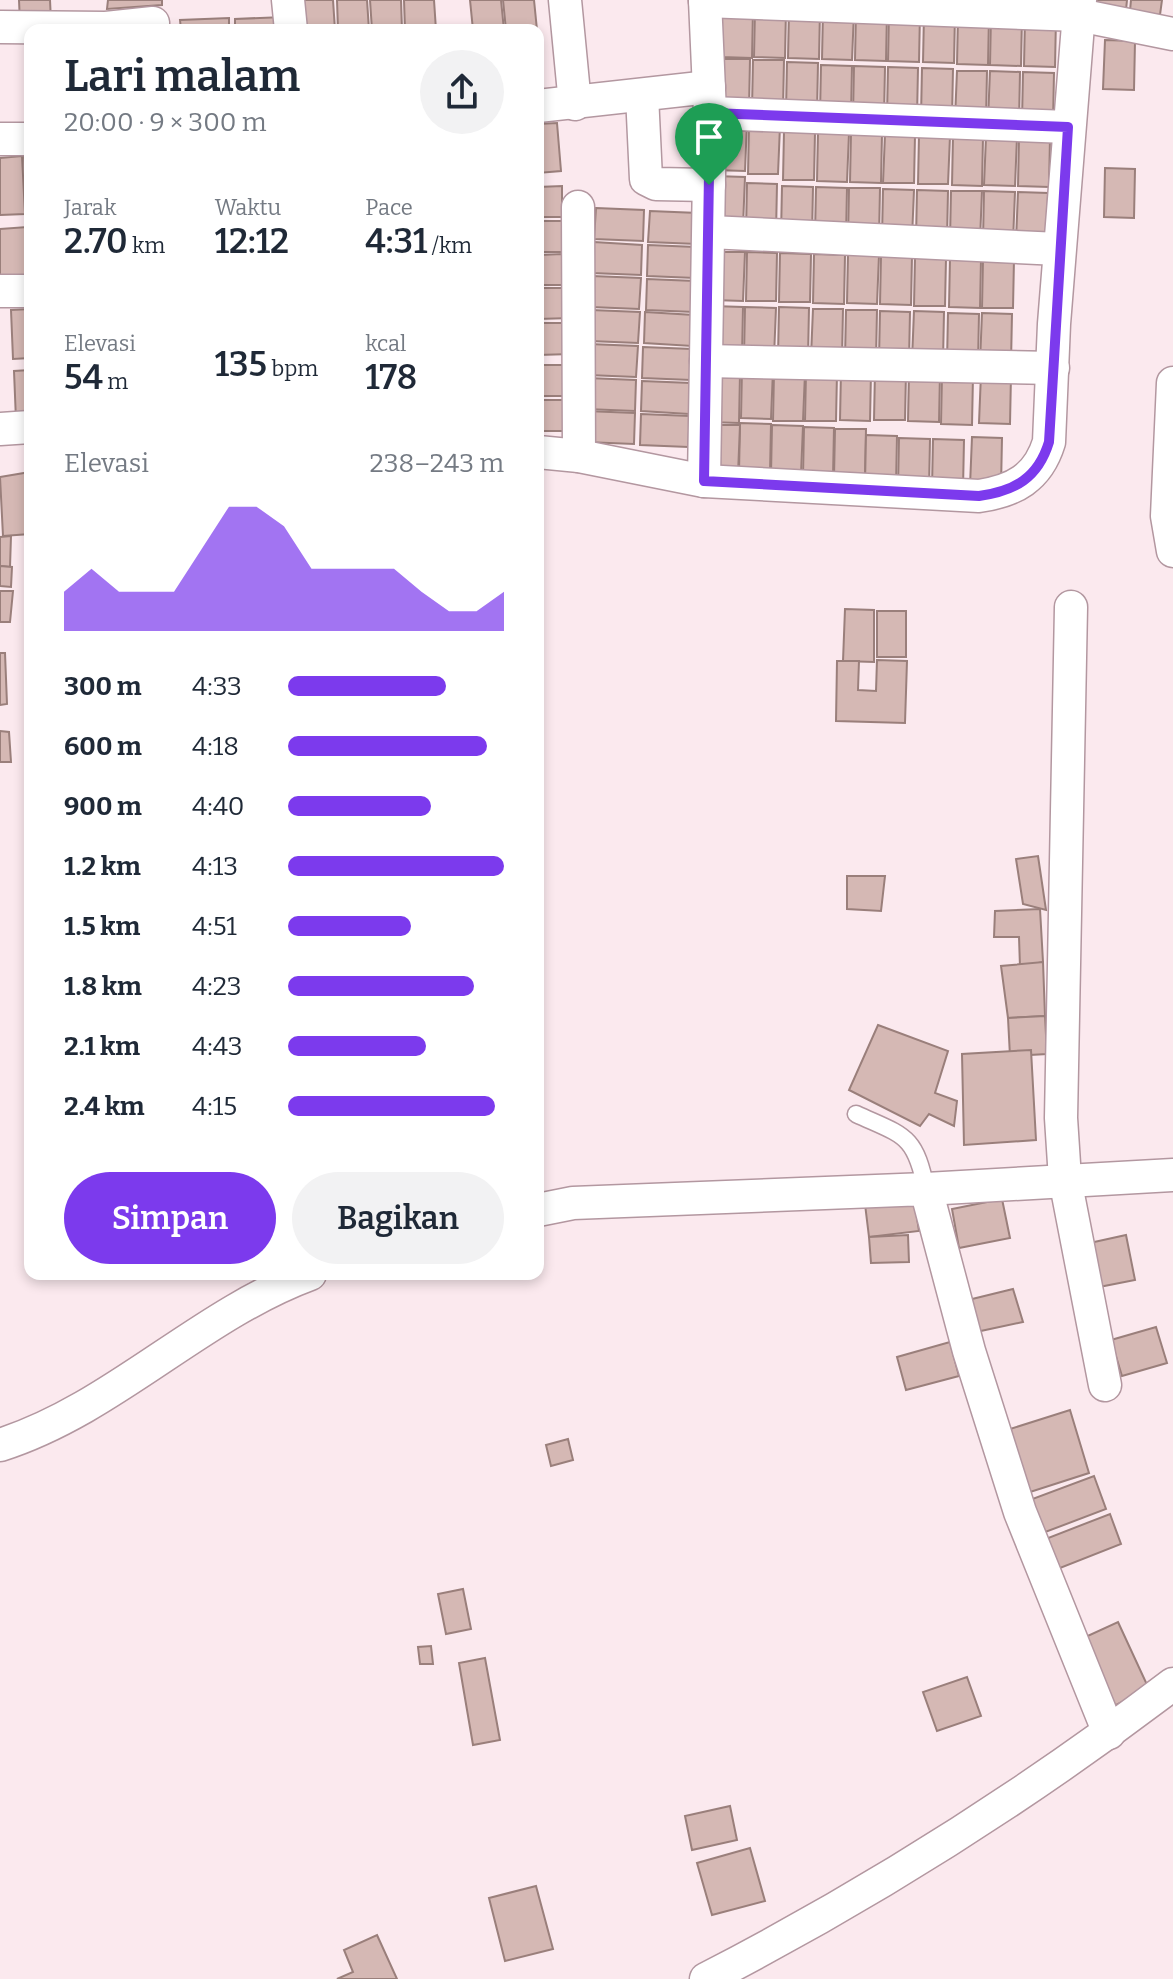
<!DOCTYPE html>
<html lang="id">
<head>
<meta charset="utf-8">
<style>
  body { margin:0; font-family:Bitter,serif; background:#f2f2f3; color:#1f2937; height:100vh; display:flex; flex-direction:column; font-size:30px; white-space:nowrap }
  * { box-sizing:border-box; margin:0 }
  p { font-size:26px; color:#747a83 }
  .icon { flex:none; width:44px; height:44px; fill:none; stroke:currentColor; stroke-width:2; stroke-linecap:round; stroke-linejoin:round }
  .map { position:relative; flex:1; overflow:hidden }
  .sheet { position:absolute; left:24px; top:24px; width:520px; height:1256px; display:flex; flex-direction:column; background:#fff; border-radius:16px; box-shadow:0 4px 12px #0003 }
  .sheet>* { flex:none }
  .pin { position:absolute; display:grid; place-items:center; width:68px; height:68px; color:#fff; margin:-82px -34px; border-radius:50% 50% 50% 0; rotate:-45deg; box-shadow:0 0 8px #0007 }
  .pin .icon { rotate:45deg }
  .round { display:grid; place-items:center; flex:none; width:84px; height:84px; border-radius:42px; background:#f2f2f3 }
  .overview { display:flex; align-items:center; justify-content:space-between; height:136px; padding:0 40px }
  h1 { font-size:44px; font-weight:600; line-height:60px }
  .metrics { display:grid; grid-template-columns:repeat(3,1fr); gap:12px; height:136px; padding:8px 40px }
  .metrics div { display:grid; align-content:center }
  .metrics b { font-size:34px; font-weight:600 }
  .metrics small { font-size:22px; font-weight:400 }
  .metrics p { font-size:22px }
  .chart { height:224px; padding:16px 40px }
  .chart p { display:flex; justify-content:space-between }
  .chart svg { width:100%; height:144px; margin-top:8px; fill:#7c3aed; opacity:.7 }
  .primary-button { display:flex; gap:16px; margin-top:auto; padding:16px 40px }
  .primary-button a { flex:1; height:92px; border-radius:48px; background:#7c3aed; color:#fff; font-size:32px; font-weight:600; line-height:92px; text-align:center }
  .primary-button a+a { background:#f2f2f3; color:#1f2937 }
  ul { padding:0 40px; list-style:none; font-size:26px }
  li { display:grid; grid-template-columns:128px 96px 1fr; align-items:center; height:60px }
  li i { height:20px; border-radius:10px; background:#7c3aed }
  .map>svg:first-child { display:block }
  .building { fill:#d5b8b4; stroke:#9a7f7b; stroke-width:2 }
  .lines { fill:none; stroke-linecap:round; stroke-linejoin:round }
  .lane-casing { stroke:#b397a0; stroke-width:19 }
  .street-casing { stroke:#b397a0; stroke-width:35 }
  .lane { stroke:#fff; stroke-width:16 }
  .street { stroke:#fff; stroke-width:32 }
  .route-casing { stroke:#fff; stroke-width:16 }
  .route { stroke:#7c3aed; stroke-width:10 }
</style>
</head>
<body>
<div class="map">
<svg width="1173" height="1979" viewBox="0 0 1173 1979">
  <rect width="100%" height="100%" fill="#fbe9ee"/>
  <!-- building -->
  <g class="building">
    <path d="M19 0H50L51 21 20 23Z"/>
    <path d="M108 0H162V5L107 9Z"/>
    <path d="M302 0H333L335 30H304Z"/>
    <path d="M337 0H367L369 30H338Z"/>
    <path d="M370 0H401L402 30H372Z"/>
    <path d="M404 0H434L436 30H405Z"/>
    <path d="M470 0H501L504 30H473Z"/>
    <path d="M503 0H534L537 30H506Z"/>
    <path d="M1097 0H1127L1126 10 1096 6Z"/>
    <path d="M1131 0H1162L1160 15 1130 11Z"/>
    <path d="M722 8 753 9 752 58 721 57Z"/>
    <path d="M755 9H786L785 58 754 57Z"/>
    <path d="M789 10H820L819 59 788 58Z"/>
    <path d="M823 11 854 12 852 60 822 59Z"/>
    <path d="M856 11 887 12 886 61 855 60Z"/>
    <path d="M889 12 920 13 919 62 888 61Z"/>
    <path d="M924 14H955L954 63 923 62Z"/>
    <path d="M958 16H989L988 65 957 64Z"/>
    <path d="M991 16 1022 17 1021 66 990 65Z"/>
    <path d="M283 17V30H235V19Z"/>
    <path d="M1025 17 1056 18 1055 67 1024 66Z"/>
    <path d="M229 18V30H181L180 20Z"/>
    <path d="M538 40 543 87 538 88Z"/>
    <path d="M1105 40 1135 41 1134 90 1103 89Z"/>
    <path d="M720 59H750L749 108 718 107Z"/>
    <path d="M753 60H784L783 109 752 108Z"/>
    <path d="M787 62 818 63 817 112 786 111Z"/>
    <path d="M821 65 852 66 851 115 820 114Z"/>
    <path d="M854 66 885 67 884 116 853 115Z"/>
    <path d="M888 67 918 68 917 117 887 116Z"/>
    <path d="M922 68 953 69 952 118 921 117Z"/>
    <path d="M957 71H987L986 120 955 119Z"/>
    <path d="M990 71 1020 72 1019 121 988 120Z"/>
    <path d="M1023 72 1054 73 1053 121H1022Z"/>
    <path d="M716 122H747L745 171 714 170Z"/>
    <path d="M557 123 561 171 538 173V124Z"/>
    <path d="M749 125 780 126 778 174H748Z"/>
    <path d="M784 131 815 132 814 180H783Z"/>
    <path d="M818 132 849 133 847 182 817 181Z"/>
    <path d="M851 133 882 134 881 183 850 182Z"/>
    <path d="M885 134 915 135 914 183H883Z"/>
    <path d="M919 135 950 136 948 184H918Z"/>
    <path d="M953 136 983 137 982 186 952 185Z"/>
    <path d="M986 137H1017L1015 186 984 185Z"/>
    <path d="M1019 137 1050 138 1049 187 1018 186Z"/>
    <path d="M24 155H30V212H26Z"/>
    <path d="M22 156 25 214 0 215V158Z"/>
    <path d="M1105 168 1135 169 1134 218 1104 217Z"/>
    <path d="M714 176 745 177 743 226 713 225Z"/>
    <path d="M747 183 777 184 776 233 746 232Z"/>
    <path d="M562 186V217H538V187Z"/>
    <path d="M782 186 813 187 812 236 781 235Z"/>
    <path d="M816 187 847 188 846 236 815 235Z"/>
    <path d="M849 188H880L879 237H848Z"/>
    <path d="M883 189 914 190 912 238H882Z"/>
    <path d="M917 190 948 191 947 239 916 238Z"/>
    <path d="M951 191H982L980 240 950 239Z"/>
    <path d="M984 191 1015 192 1013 241 983 240Z"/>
    <path d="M1018 192 1048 193 1047 241H1016Z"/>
    <path d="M596 208 644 210 643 241 594 239Z"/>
    <path d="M650 211 698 213 697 244 648 242Z"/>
    <path d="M538 221H562L563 252H538Z"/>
    <path d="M27 227 29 276 0 278V229Z"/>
    <path d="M594 242 642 245 641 275 592 273Z"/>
    <path d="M648 245 696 247 695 278 647 276Z"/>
    <path d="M714 252H745L743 301 713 300Z"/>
    <path d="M747 252 777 253 776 301H746Z"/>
    <path d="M780 253 811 254 810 302H779Z"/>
    <path d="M563 254V285H538V255Z"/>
    <path d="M814 254 845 255 844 304 813 303Z"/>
    <path d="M848 254 879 255 877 304 847 303Z"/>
    <path d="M881 256H912L911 305 880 304Z"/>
    <path d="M915 257 946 258 945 306H914Z"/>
    <path d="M950 258 981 259 980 308 949 307Z"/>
    <path d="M983 259H1014L1013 308H982Z"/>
    <path d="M592 276 641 278 639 309 591 307Z"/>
    <path d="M647 279 695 281 694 312 646 310Z"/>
    <path d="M538 288H571V318L538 319Z"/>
    <path d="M712 306 743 307 742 356 711 355Z"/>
    <path d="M745 307 776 308 774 357 744 356Z"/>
    <path d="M779 307 809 308 808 357 778 356Z"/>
    <path d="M30 309V358L13 359 11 310Z"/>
    <path d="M813 309H843L842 358 811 357Z"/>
    <path d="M591 310 640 312 638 343 590 341Z"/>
    <path d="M846 310H877L876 359H845Z"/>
    <path d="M880 311 910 312 909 360 879 359Z"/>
    <path d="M914 311 944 312 943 361 912 360Z"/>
    <path d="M645 312 694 315 692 346 644 343Z"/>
    <path d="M948 313 979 314 978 363 947 362Z"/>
    <path d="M982 313 1012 314 1011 363 980 362Z"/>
    <path d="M538 323H570L571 354 538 355Z"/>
    <path d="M589 344 638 346 636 377 588 375Z"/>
    <path d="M643 347 692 349 691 380 642 378Z"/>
    <rect x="538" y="365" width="34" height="31"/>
    <path d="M742 369 773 370 771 419 741 418Z"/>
    <path d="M30 370V419L16 420 14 371Z"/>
    <path d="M841 371 871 372 870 421 840 420Z"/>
    <path d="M875 371 906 372 905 420H874Z"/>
    <path d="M774 372 805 373 803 421H773Z"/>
    <path d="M806 372 837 373 836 421H805Z"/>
    <path d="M909 372 940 373 939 422 908 421Z"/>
    <path d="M709 373 740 374 739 423 708 422Z"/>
    <path d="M981 374 1011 375 1010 424 979 423Z"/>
    <path d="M942 375 973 376 972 425 941 424Z"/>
    <path d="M588 378 636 380 635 411 586 409Z"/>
    <path d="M642 381 691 383 689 414 641 411Z"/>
    <rect x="538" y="400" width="35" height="31"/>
    <path d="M586 411 635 413 634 444 585 442Z"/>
    <path d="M641 414 690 416 688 447 640 445Z"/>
    <path d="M740 423 771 424 770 473 739 472Z"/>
    <path d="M709 425H740L738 474 708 473Z"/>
    <path d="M772 425 803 426 801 474H771Z"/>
    <path d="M804 427 834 428 833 477 803 476Z"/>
    <path d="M835 429H866L865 478 834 477Z"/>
    <path d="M866 435 897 436 896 485 865 484Z"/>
    <path d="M972 437 1002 438 1001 487 970 486Z"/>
    <path d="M899 438 930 439 929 488 898 487Z"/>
    <path d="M933 439 964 440 963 489 932 488Z"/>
    <path d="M30 472V534L3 536 0 477Z"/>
    <path d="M11 536 10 567 0 566V537Z"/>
    <path d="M0 566 12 567 11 587 0 586Z"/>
    <path d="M0 591H13L10 622H0Z"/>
    <path d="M845 609 874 610V662L843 661Z"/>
    <rect x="877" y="611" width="29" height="46"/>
    <path d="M0 653H5L7 704 0 705Z"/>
    <path d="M877 660 907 661 905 723 836 721 837 661H859L858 690 876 691Z"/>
    <path d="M0 731 9 732 11 762H0Z"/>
    <path d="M1038 856 1046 910 1023 904 1016 859Z"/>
    <path d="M847 876H885L881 911 847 909Z"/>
    <path d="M1040 909 1043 962 1020 967 1019 937H994L995 911Z"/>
    <path d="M1043 962 1045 1016 1008 1018 1001 966Z"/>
    <path d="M1045 1016 1047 1054 1010 1056 1008 1018Z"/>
    <path d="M878 1025 948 1051 935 1093 957 1101 954 1126 929 1114 920 1126 849 1090Z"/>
    <path d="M1031 1050 1036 1140 964 1145 962 1054Z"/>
    <path d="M914 1198 919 1231 869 1237 865 1204Z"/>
    <path d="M1002 1199 1010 1238 959 1248 952 1209Z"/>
    <path d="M908 1235 909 1262 871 1263 869 1237Z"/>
    <path d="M1126 1235 1135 1280 1094 1288 1085 1244Z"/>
    <path d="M1013 1289 1023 1322 976 1332 968 1300Z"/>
    <path d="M1156 1327 1167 1363 1122 1376 1111 1340Z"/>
    <path d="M950 1342 959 1376 906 1390 897 1357Z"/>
    <path d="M1070 1410 1089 1473 1027 1493 1007 1430Z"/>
    <path d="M568 1439 573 1460 551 1466 546 1445Z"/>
    <path d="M1094 1476 1106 1509 1040 1534 1027 1501Z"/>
    <path d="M1110 1514 1121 1544 1055 1570 1043 1540Z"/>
    <path d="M463 1589 471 1629 446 1634 438 1594Z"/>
    <path d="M1118 1622 1149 1689 1112 1707 1081 1639Z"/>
    <path d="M431 1646 433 1664H420L418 1647Z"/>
    <path d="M485 1658 500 1740 473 1745 459 1663Z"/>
    <path d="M967 1677 981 1716 937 1731 923 1692Z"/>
    <path d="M730 1806 737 1840 692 1850 685 1816Z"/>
    <path d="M750 1848 765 1901 712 1915 697 1863Z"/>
    <path d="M536 1886 553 1949 505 1961 489 1898Z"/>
    <path d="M377 1935 397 1979H337L353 1972 344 1950Z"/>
  </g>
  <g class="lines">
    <defs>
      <path id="lane" d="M856 1114C904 1136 915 1134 926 1189"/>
      <g id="street">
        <path d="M288 0 291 30"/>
        <path d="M565 0 575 104"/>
        <path d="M705 1 1079 15 1173 34"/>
        <path d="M0 27 106 28 153 23V30"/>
        <path d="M642 95 646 179 656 184 709 185"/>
        <path d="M538 106 709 87"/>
        <path d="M710 113 1068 127"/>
        <path d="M0 139H30"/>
        <path d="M578 207 579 456"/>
        <path d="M710 232 1059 249"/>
        <path d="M0 291H30"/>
        <path d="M706 361 1053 368"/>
        <path d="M1173 383 1167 516 1173 551"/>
        <path d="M0 429 30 427"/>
        <path d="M538 452 579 456 704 481 979 496C1014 491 1038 478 1049 442L1054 324 1080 0"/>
        <path d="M704 481 710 113 705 0"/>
        <path d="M1071 607 1061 1118 1065 1179 1105 1385"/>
        <path d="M926 1189 1173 1175"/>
        <path d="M538 1210 573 1203 926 1189 969 1351 1020 1512 1109 1733"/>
        <path d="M0 1445C113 1409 199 1315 310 1274"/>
        <path d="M706 1979C869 1895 1027 1795 1173 1684"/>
      </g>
    </defs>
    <!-- lane casing -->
    <use href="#lane" class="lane-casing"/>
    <!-- street casing -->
    <use href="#street" class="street-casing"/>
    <!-- lane -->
    <use href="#lane" class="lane"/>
    <!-- street -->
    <use href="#street" class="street"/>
  </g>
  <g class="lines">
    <defs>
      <path id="route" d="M710 113 1068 127 1049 442C1038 478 1015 491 979 496L704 481Z"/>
    </defs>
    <!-- route casing -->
    <use href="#route" class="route-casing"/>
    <!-- route -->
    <use href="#route" class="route"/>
  </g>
</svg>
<div class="pin" style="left:709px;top:185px;background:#1e9e55"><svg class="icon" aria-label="arrive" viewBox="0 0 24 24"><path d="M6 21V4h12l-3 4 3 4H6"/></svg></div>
<section class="sheet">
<div class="overview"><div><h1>Lari malam</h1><p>20:00 · 9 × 300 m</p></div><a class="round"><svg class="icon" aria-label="share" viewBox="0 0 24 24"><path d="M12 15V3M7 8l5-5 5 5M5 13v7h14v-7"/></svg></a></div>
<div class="metrics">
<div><p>Jarak</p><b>2.70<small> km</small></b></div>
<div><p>Waktu</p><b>12:12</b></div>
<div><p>Pace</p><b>4:31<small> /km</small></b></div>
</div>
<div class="metrics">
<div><p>Elevasi</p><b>54<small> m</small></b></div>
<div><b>135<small> bpm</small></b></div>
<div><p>kcal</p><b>178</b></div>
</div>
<div class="chart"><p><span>Elevasi</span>238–243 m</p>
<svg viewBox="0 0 160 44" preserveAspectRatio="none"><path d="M0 44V32L10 25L20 32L30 32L40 32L50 19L60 6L70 6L80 12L90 25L100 25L110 25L120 25L130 32L140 38L150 38L160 32V44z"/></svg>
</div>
<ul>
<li><b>300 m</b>4:33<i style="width:73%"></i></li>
<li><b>600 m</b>4:18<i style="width:92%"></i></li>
<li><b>900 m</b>4:40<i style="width:66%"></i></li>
<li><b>1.2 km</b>4:13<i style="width:100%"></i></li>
<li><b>1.5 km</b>4:51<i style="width:57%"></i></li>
<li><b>1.8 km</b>4:23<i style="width:86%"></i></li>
<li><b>2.1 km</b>4:43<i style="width:64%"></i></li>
<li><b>2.4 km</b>4:15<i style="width:96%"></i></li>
</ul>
<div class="primary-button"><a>Simpan</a><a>Bagikan</a></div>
</section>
</div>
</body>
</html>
